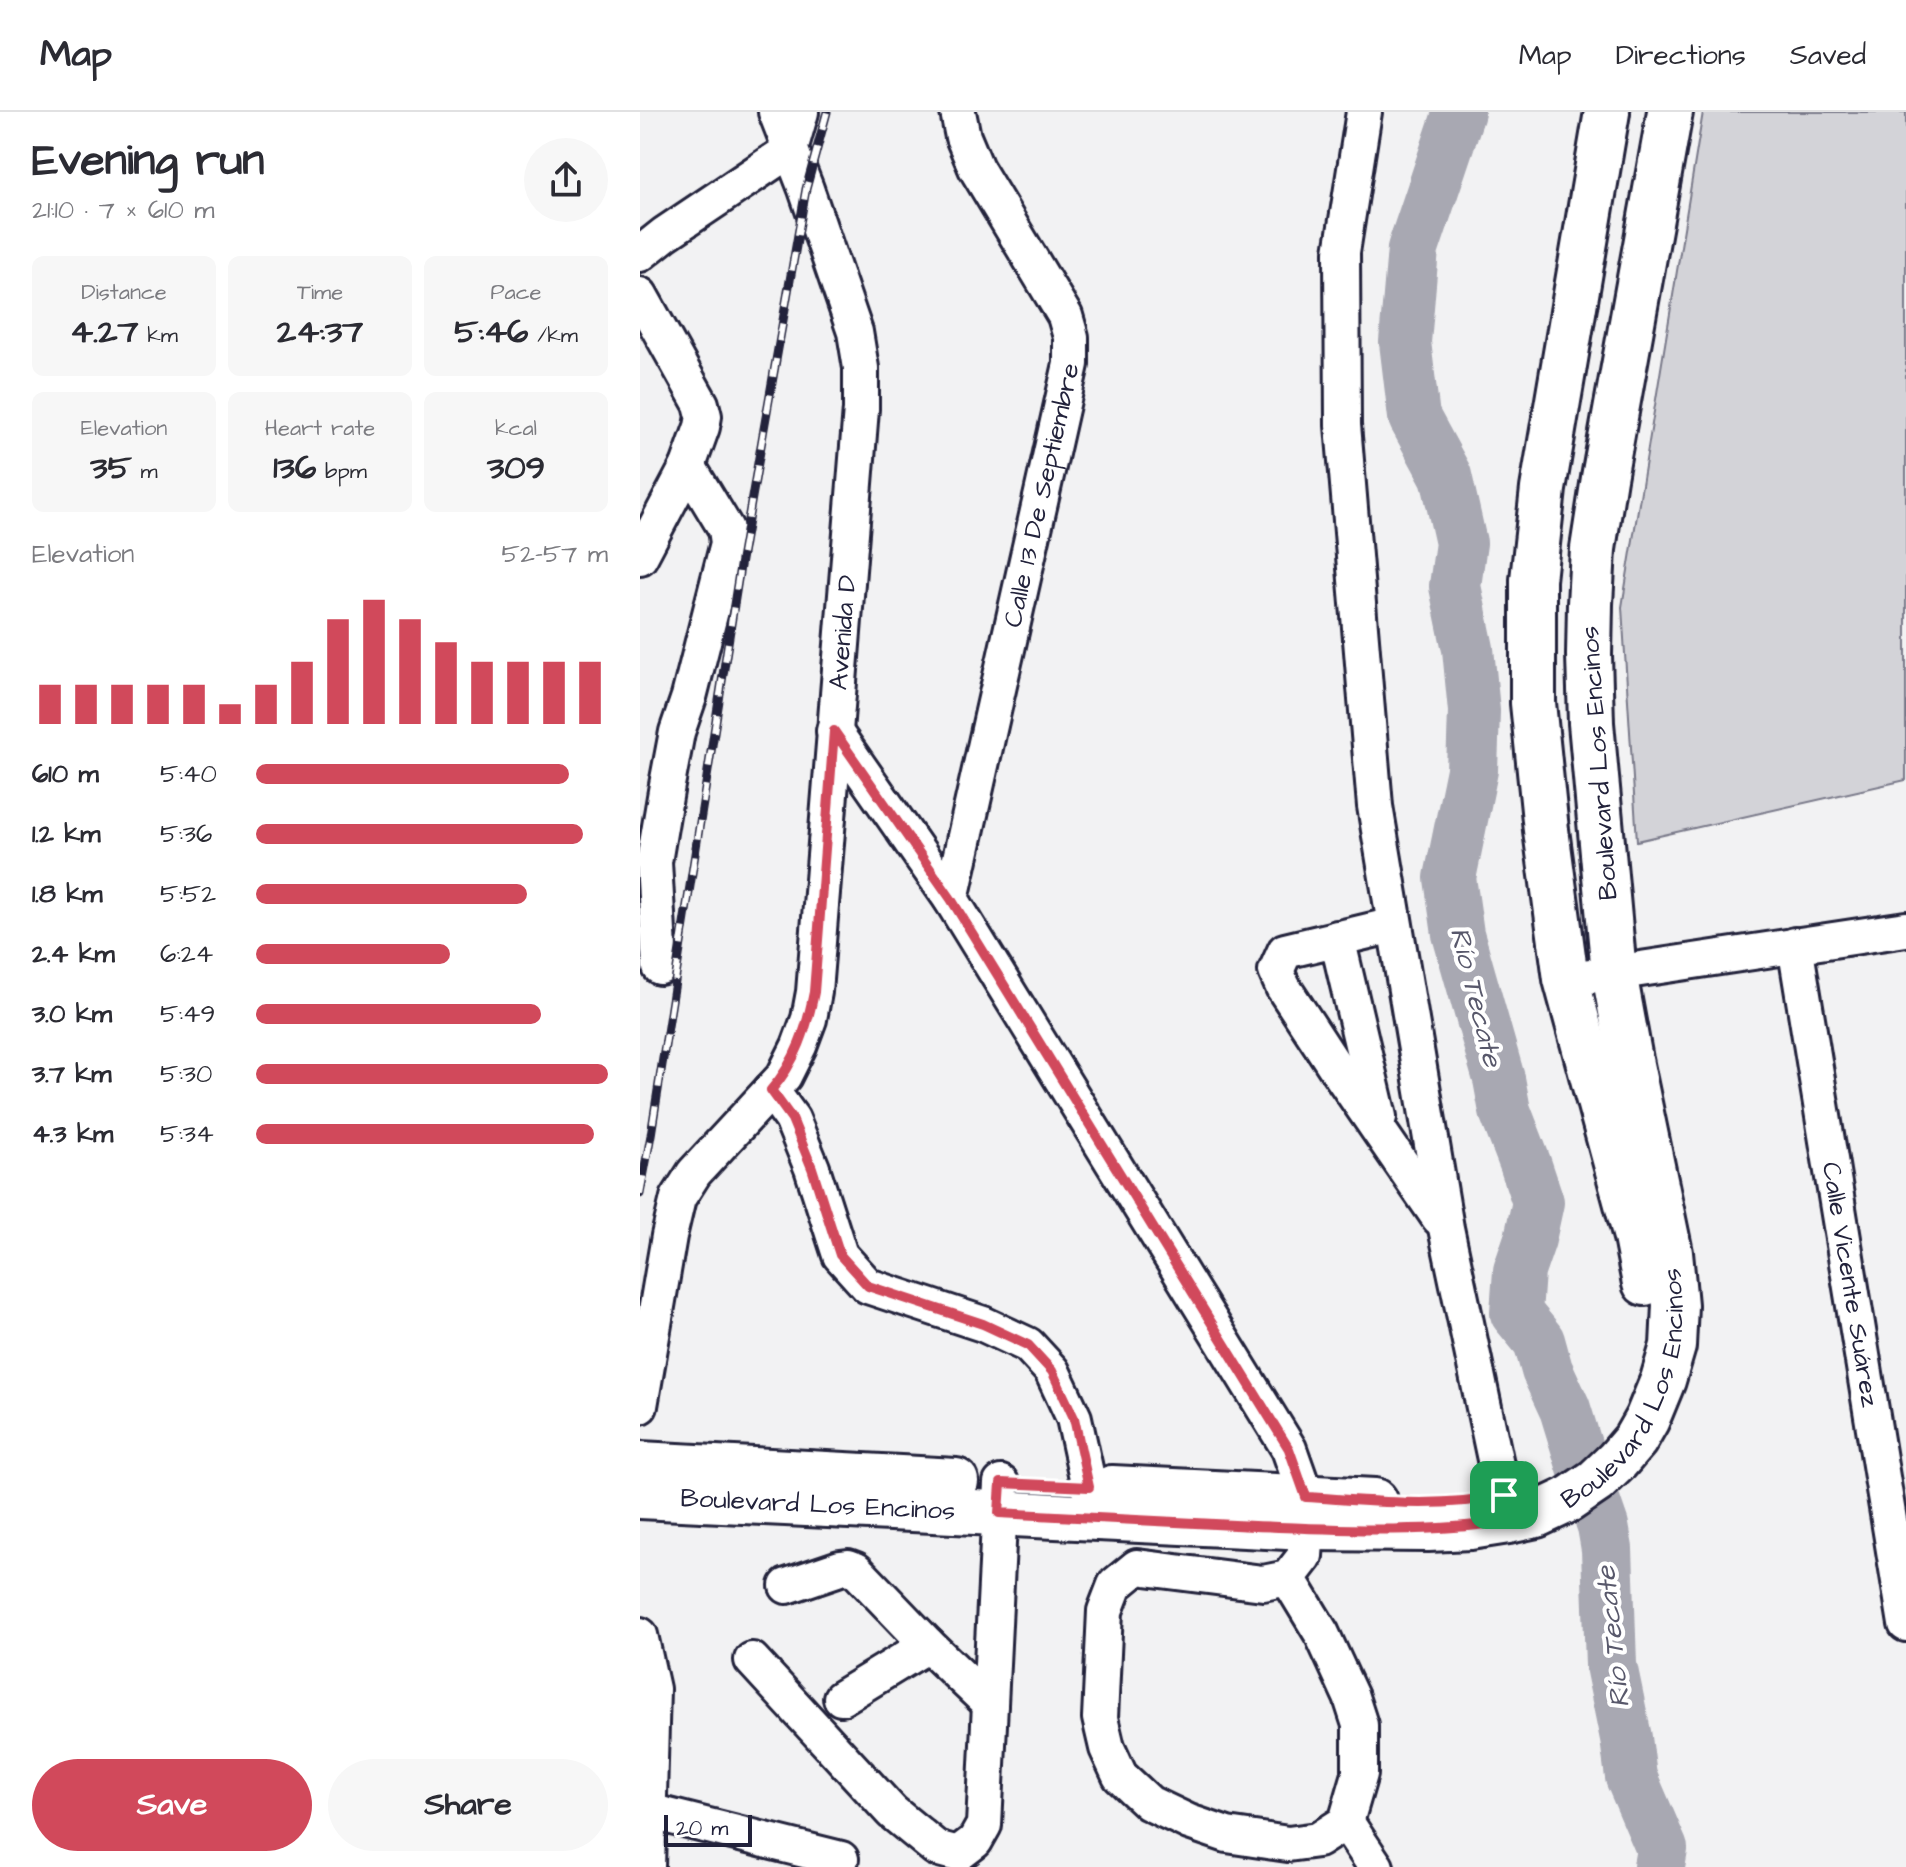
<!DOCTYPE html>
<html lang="en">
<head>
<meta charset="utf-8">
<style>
  body { margin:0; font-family:"Architects Daughter",sans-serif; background:#f7f7f7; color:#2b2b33; height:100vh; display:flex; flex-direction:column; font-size:30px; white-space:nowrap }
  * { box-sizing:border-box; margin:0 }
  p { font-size:26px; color:#7c7c81 }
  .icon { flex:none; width:44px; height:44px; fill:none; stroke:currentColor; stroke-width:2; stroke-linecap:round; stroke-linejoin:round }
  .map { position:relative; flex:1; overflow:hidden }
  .drawer { display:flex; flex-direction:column; background:#fff; width:640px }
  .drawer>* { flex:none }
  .scale { position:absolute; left:24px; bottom:20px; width:88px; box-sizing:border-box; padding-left:8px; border:4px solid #22223b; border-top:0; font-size:22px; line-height:28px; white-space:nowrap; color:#22223b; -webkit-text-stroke:6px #fff; paint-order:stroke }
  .pin { position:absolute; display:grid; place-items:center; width:68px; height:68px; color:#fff; margin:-34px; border-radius:16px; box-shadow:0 4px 12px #0006 }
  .round { display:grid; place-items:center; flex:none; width:84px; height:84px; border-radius:42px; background:#f7f7f7 }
  .head { display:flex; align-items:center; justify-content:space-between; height:136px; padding:0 32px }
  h1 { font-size:44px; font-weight:700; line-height:60px }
  .stats { display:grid; grid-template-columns:repeat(3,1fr); gap:12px; height:136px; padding:8px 32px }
  .stats div { display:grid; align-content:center; border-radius:12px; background:#f7f7f7; text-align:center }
  .stats b { font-size:34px; font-weight:700 }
  .stats small { font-size:22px; font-weight:400 }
  .stats p { font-size:22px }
  .chart { height:224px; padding:16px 32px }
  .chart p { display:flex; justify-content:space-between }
  .chart svg { width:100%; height:144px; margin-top:8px; stroke:#d1495b; stroke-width:6 }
  .action { display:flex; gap:16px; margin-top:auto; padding:16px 32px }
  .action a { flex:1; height:92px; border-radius:48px; background:#d1495b; color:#fff; font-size:32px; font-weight:700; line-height:92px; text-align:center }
  .action a+a { background:#f7f7f7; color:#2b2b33 }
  ul { padding:0 32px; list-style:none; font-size:26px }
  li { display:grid; grid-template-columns:128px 96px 1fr; align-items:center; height:60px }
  li i { height:20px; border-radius:10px; background:#d1495b }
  header { display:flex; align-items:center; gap:48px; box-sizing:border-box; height:112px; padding:0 40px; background:#fff; border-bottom:2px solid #e1e1e2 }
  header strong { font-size:38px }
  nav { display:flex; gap:44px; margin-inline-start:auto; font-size:28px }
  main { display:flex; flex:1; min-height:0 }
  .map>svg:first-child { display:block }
  .green { fill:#d3d3d8; stroke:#7a7a8a; stroke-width:2 }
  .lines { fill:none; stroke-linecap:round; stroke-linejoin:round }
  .river { stroke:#a8a8b2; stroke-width:52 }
  .minor-casing { stroke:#22223b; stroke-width:40 }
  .major-casing { stroke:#22223b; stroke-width:50 }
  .minor { stroke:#fff; stroke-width:34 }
  .major { stroke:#fff; stroke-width:44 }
  .rail-casing { stroke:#22223b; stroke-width:9 }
  .rail { stroke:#fff; stroke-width:6; stroke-dasharray:18; stroke-linecap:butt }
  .route-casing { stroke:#fff; stroke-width:16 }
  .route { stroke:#d1495b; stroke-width:10 }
  .labels { text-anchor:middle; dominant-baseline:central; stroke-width:8; stroke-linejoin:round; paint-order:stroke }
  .street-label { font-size:26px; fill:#22223b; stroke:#fff }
  .water-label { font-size:28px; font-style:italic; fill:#58586b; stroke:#fff }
</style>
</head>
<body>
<header>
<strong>Map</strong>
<nav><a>Map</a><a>Directions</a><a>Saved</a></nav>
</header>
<main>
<section class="drawer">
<div class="head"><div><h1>Evening run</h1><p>21:10 · 7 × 610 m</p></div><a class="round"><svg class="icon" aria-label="share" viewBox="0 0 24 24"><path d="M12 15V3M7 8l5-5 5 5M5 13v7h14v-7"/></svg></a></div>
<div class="stats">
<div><p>Distance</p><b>4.27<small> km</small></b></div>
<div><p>Time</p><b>24:37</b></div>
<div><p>Pace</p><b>5:46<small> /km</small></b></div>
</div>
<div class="stats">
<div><p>Elevation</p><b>35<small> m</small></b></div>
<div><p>Heart rate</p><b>136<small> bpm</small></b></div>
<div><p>kcal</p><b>309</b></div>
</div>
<div class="chart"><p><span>Elevation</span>52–57 m</p>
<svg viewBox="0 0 160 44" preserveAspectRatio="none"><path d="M5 44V32M15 44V32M25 44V32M35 44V32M45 44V32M55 44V38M65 44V32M75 44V25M85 44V12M95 44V6M105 44V12M115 44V19M125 44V25M135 44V25M145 44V25M155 44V25"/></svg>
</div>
<ul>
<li><b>610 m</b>5:40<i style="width:89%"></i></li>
<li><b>1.2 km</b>5:36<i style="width:93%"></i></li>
<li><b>1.8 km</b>5:52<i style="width:77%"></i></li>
<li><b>2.4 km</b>6:24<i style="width:55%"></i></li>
<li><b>3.0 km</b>5:49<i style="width:81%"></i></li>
<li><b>3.7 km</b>5:30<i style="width:100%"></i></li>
<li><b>4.3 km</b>5:34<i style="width:96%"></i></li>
</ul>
<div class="action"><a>Save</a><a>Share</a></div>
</section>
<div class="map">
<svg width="1266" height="1755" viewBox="0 0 1266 1755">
  <rect width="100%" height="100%" fill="#f2f2f3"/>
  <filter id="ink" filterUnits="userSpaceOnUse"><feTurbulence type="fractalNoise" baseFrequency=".0125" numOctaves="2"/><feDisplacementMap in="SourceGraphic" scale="16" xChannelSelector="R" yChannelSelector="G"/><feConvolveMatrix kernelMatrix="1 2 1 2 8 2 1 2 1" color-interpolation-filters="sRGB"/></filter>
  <g filter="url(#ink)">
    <!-- green -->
    <path class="green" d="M1063 0H1266V668L997 729 982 495Z"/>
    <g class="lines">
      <!-- river -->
      <path class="river" d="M819 0 773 137 765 230 774 305 806 364 821 431 815 474 828 537 834 599 832 658 810 766 818 822 859 967 865 999 885 1051 898 1090 890 1127 879 1159 876 1201 899 1229 907 1258 925 1297 944 1359 963 1414 967 1437 971 1553 986 1626 991 1665 1022 1737 1019 1755"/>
      <defs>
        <g id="minor">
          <path d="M724 0 702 140 703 313 735 694 806 1116 868 1409"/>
          <path d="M0 142 25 122 150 38 161 0"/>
          <path d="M0 183 61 292 64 304 62 315 48 354 0 445"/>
          <path d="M194 619 311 787 649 1337 666 1385 667 1416 665 1444 648 1466 623 1471 497 1455 475 1473 465 1499 460 1606 467 1636 480 1664 509 1691 549 1710 587 1723 648 1732 678 1728 706 1710 720 1662V1613L711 1585 682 1522 648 1466"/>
          <path id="s1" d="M311 787 431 252V225L425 204 336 56 323 25 318 0"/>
          <path d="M754 813 645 839 636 859 643 875 696 956 799 1106"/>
          <path d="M697 826 739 1005"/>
          <path id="s2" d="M1155 833 1266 1512"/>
          <path d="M20 855 14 750 27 673 37 620 49 585 88 431 86 417 48 354"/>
          <path d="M926 867 974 861 1266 817"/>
          <path d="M131 978 152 1007 172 1056 200 1143 228 1174 343 1212 388 1233 412 1259 434 1306 449 1375"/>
          <path id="s3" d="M0 1294 29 1124 38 1086 54 1061 144 964 159 934 169 907 174 880 221 297V256L215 220 166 77 136 0"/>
          <path d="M147 1474 200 1456 208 1455 216 1458 288 1533 350 1592"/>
          <path d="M0 1523 12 1577 7 1755"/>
          <path d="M112 1548 252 1700 296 1736 318 1742 335 1729 344 1713 361 1371"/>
          <path d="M201 1586 288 1533"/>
          <path d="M8 1699 201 1747"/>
          <path d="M706 1710 736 1755"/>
        </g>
        <g id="major">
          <path d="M967 0 903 377 893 468V591L906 718 926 867 996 1125 1005 1171"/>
          <path d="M0 1352 316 1369"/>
          <path d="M472 1376 735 1389"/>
          <path id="s4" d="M0 1384 667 1416 788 1417 830 1415 868 1409 896 1403 928 1388 956 1369 977 1349 995 1328 1007 1307 1023 1268 1033 1234 1035 1193 1030 1141 990 948 974 861 951 611 949 543 950 492 953 437 964 366 1030 0"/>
        </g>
      </defs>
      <!-- minor casing -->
      <use href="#minor" class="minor-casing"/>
      <!-- major casing -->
      <use href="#major" class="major-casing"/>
      <!-- minor -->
      <use href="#minor" class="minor"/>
      <!-- major -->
      <use href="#major" class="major"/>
      <defs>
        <path id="rail" d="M0 1082 11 1023 101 448 166 77 187 0"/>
      </defs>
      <!-- rail casing -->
      <use href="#rail" class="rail-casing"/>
      <!-- rail -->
      <use href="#rail" class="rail"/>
    </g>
  </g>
  <g class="lines" filter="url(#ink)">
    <defs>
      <path id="route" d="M194 619 311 787 649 1337 666 1385C732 1389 799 1397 864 1383L868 1409C785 1422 698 1417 614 1414 529 1410 444 1405 359 1401L361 1371 449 1375 434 1306 412 1259 388 1233 343 1212 228 1174 200 1143 172 1056 152 1007 131 978C156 950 167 916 174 880Z"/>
    </defs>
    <!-- route casing -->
    <use href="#route" class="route-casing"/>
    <!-- route -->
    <use href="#route" class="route"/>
  </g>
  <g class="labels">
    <!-- street labels -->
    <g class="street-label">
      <text stroke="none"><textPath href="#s1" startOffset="414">Calle 13 De Septiembre</textPath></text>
      <text stroke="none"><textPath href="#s3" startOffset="824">Avenida D</textPath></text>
      <text transform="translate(959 651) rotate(-94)">Boulevard Los Encinos</text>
      <text stroke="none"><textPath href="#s2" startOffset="344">Calle Vicente Suárez</textPath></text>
      <text stroke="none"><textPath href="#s4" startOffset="1066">Boulevard Los Encinos</textPath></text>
      <text stroke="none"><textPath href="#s4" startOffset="178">Boulevard Los Encinos</textPath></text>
    </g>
    <!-- water labels -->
    <g class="water-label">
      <text transform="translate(836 885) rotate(76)">Río Tecate</text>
      <text transform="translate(973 1525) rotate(-96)">Río Tecate</text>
    </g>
  </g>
</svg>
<div class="scale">20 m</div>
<div class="pin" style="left:864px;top:1383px;background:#1e9e55"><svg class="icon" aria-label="arrive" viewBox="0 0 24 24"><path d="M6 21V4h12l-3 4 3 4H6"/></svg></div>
</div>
</main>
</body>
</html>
